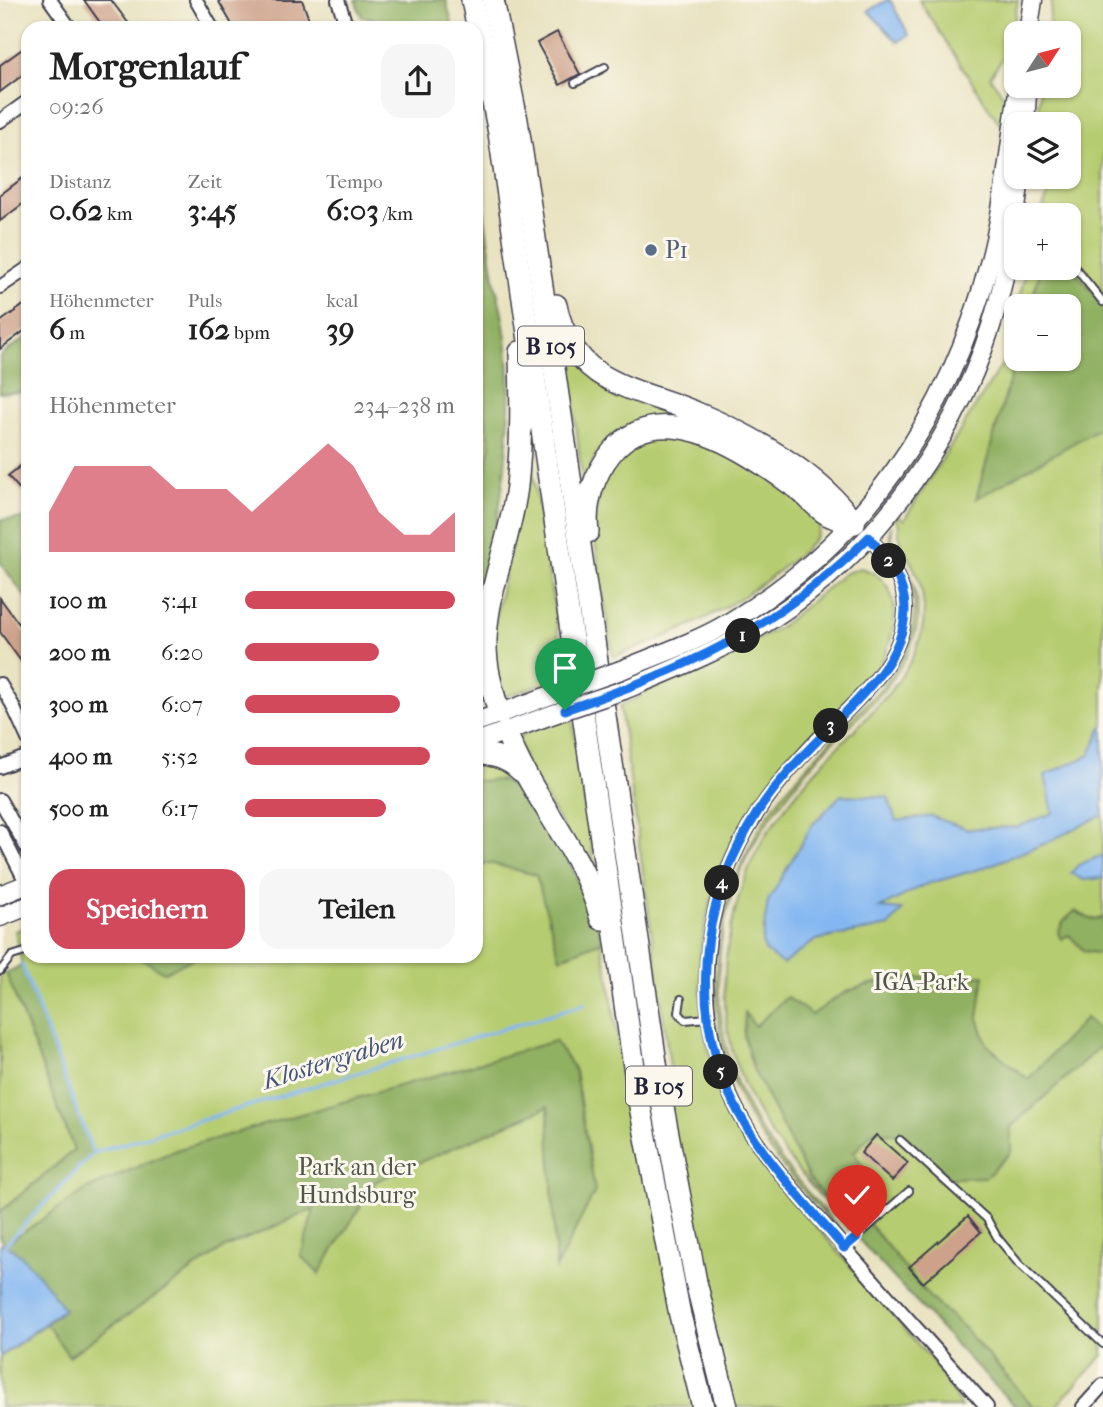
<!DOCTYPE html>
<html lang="de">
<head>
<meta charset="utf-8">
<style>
  body { margin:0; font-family:"IM FELL French Canon",serif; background:#f6f6f6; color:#222; height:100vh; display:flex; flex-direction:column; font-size:26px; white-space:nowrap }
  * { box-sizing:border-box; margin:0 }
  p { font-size:23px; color:#767676 }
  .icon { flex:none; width:38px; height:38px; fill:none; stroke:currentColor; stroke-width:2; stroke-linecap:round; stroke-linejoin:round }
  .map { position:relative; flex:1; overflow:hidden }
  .details { position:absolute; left:21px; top:21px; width:462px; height:942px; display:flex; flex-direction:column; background:#fff; border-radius:21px; box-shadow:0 2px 5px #0004 }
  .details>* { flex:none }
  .needle { width:46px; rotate:54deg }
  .fabs { position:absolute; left:1004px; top:21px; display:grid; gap:14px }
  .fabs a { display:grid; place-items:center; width:77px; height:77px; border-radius:14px; background:#fff; box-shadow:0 2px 5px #0004; font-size:35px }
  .pin { position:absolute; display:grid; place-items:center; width:60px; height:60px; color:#fff; margin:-72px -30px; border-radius:50% 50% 50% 0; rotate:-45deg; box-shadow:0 0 7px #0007 }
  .pin .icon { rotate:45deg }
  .km { position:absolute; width:35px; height:35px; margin:-18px; border-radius:50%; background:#222; color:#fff; font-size:19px; line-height:35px; text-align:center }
  .round { display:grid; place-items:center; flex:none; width:74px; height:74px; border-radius:21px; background:#f6f6f6 }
  .head { display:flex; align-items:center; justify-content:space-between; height:119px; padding:0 28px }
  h1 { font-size:38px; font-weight:800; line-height:52px }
  .metrics { display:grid; grid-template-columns:repeat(3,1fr); gap:10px; height:119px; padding:7px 28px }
  .metrics div { display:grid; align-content:center }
  .metrics b { font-size:30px; font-weight:800 }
  .metrics small { font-size:19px; font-weight:400 }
  .metrics p { font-size:19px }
  .chart { height:196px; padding:14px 28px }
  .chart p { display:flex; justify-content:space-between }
  .chart svg { width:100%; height:126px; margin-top:7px; fill:#d1495b; opacity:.7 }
  .cta { display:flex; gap:14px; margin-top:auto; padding:14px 28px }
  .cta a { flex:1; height:80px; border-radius:21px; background:#d1495b; color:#fff; font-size:28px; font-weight:800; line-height:80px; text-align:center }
  .cta a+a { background:#f6f6f6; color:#222 }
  ul { padding:0 28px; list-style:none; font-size:23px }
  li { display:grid; grid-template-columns:112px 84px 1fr; align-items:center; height:52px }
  li i { height:18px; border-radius:9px; background:#d1495b }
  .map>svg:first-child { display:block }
  .green { fill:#b6cc70; stroke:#6c7756; stroke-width:2 }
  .forest { fill:#90b062; stroke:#59694e; stroke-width:2 }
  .water { fill:#84b7f1; stroke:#536c96; stroke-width:2 }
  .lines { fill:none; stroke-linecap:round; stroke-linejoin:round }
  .stream { stroke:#84b7f1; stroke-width:3.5 }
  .building { fill:#cda18a }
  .lane-casing { stroke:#403f4f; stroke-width:10 }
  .street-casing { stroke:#403f4f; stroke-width:16 }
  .secondary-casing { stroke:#403f4f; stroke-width:21 }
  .highway-casing { stroke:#403f4f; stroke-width:24 }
  .lane { stroke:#fff; stroke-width:6 }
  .street { stroke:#fff; stroke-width:12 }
  .secondary { stroke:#fff; stroke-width:18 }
  .highway { stroke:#fff; stroke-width:21 }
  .secondary-bridge-casing { stroke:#403f4f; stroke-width:21; stroke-linecap:butt }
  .secondary-bridge { stroke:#fff; stroke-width:18 }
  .route-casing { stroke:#fff; stroke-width:14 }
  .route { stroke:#1a73e8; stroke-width:9 }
  .service-dot { fill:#5c6f8a; stroke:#fbf7ec; stroke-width:2.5 }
  .labels { text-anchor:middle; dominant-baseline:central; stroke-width:6; stroke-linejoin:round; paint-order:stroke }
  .shield { fill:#fbf7ec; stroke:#636270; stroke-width:2 }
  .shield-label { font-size:23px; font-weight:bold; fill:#22223b }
  .service-label { font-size:24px; fill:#4e5e75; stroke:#fbf7ec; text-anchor:start }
  .park-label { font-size:24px; fill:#4e554b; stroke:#fbf7ec }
  .water-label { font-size:26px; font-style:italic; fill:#44567b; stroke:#fbf7ec }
</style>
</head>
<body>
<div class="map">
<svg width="1103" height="1407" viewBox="0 0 1103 1407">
  <rect width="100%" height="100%" fill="#fbf7ec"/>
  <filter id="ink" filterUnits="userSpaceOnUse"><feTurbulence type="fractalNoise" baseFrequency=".0143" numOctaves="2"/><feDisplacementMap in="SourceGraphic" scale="14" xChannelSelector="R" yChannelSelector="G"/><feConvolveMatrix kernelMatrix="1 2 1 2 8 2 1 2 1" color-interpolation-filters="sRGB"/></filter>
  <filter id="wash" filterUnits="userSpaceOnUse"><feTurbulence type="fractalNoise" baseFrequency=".00686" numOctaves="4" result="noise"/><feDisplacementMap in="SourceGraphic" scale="28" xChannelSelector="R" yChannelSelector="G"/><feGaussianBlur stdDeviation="1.57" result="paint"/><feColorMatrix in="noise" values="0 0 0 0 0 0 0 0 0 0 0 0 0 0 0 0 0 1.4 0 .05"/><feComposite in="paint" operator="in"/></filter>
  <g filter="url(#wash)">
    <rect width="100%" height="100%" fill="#e8e2c0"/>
    <!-- green -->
    <g class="green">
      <path d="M919 0H1018L1010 47 990 77 1024 124H1017V147L990 110Z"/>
      <path d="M1052 0H1103V1355L1055 1407H1016C967 1358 921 1307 874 1256 788 1161 706 1085 728 944 735 903 746 865 769 830 787 804 807 779 829 756 863 719 907 685 921 635 926 617 924 595 918 578 912 559 896 544 899 524L895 519 897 515 904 520 1004 361 1017 309V359H1069V306H1017L1027 268H1069V215H1040L1049 192 1038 177H1069V124H1036L1041 86H1069V33H1048Z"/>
      <path d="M567 350 693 418 691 423 600 451 594 459 583 484Z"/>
      <path d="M476 382 491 444 476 516Z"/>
      <path d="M673 435 719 449 785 489 822 519C819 524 819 530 817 534 810 547 797 556 786 565 735 608 675 635 613 657L593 527 602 479 628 447 649 438Z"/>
      <path d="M531 462 565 676 504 697 495 670 494 624 528 464Z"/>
      <path d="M891 526C892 531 891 535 893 541 895 547 899 553 903 559 914 581 921 606 916 630 903 685 852 719 817 759 784 797 750 839 734 887 708 965 715 1055 758 1126 782 1165 814 1199 844 1234H841C811 1200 779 1166 755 1127 693 1024 708 894 779 799 800 773 823 748 846 724 867 703 889 683 903 656 915 632 918 604 909 579 903 561 884 545 891 526Z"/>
      <path d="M860 568C909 580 897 639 876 671L774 781 748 818 722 864 709 908 700 951 701 997 706 1040 717 1079 733 1117 759 1157 791 1197 935 1364 961 1407H0V1357L46 1324 24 1259 5 1245 93 1153 22 965 15 931 28 927V956H476V759L515 773 594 913 608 973 631 1127 675 1102 620 706 641 696V693L702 670 779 628 844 574Z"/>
      <path d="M572 718 597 883 527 767 518 737 535 729Z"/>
      <path d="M0 971 6 973 74 1150 0 1212Z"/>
    </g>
    <!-- forest -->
    <g class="forest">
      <path d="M355 0H446L453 28H371L372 18 362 17Z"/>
      <path d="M476 145 477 168 495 284C515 353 511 434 500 504 494 542 482 578 476 615V516L491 444 476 382Z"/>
      <path d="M1069 265 1103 304V426L976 499 1017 354V359H1069V306H1030L1041 268H1069Z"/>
      <path d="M28 336V392L0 393V356Z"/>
      <path d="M28 518V601L0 562V520Z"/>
      <path d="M501 780 523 794 560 843 594 913 602 941 560 958 536 875 493 864 476 863V781Z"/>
      <path d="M1075 911 1090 919 1103 918V954L1084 951 1069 935 1061 939 1058 933 1063 922Z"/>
      <path d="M142 956H199L164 972 144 960Z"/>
      <path d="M22 965 93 1153 9 1242 87 1189 176 1150 555 1041 575 1071 595 1191 556 1268 548 1107 376 1181 319 1274 301 1256 314 1209 223 1249 69 1356 46 1324 63 1310 0 1239V1212L74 1150 6 973Z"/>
      <path d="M984 975 978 1018 987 1045 1028 1079 1086 1018 1103 1035V1044L1011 1127V1152L986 1177 949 1178 902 1136 875 1130 854 1152 864 1170 841 1195 870 1225 930 1298 961 1325 1034 1407H1016L968 1358 828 1206 837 1198 828 1202 809 1179 753 1069 744 1036 745 1013 755 1026 787 997 812 1015C825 1006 839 994 854 989 894 975 942 978 984 975Z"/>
    </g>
    <!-- water -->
    <g class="water">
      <path d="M887 0H890L909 35 898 42 868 11Z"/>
      <path d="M1103 725V815L1046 843 983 868 924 885 880 908 902 910 889 926 816 940 783 964 767 953 762 943 768 901 812 825 841 795 888 797 896 821 931 816 967 829 1017 827 1053 813 1045 775 1090 755Z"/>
      <path d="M1103 855V878L1083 880 1071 873 1078 865Z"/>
      <path d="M0 1244C23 1248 50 1291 64 1309L0 1357Z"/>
    </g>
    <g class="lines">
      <!-- stream -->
      <g class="stream">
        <path d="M22 965 93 1153"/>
        <path d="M5 1245 93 1153 585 1004"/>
      </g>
    </g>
    <g id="blocks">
      <!-- building -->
      <g class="building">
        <path d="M84 0H111L132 28H104Z"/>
        <path d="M218 0H302L312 28H234Z"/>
        <path d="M557 32 580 74 560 85 537 43Z"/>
        <path d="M28 45V71L0 92V65Z"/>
        <path d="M28 174V200L0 221V195Z"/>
        <path d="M28 302V328L0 349V322Z"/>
        <path d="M28 460V488L22 492 8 476Z"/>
        <path d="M0 598 28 636V671L0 632Z"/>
        <path d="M876 1135 908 1163 892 1181 861 1153Z"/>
        <path d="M855 1187 874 1209 864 1217 845 1195Z"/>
        <path d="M968 1216 981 1232 923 1283 909 1267Z"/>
      </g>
    </g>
  </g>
  <g filter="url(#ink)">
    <use href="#blocks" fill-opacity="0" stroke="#403f4f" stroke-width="2"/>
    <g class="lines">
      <defs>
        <g id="lane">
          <path d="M575 83 605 67"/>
          <path d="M1018 208 1033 215"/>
          <path d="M1069 260 1103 302"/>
          <path d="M0 971 12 956 28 951"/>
          <path d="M681 999 679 1013 685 1020 708 1018"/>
          <path d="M900 1140 987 1219 997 1237 1019 1264 1103 1344"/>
          <path d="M844 1248 909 1191"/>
        </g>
        <g id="street">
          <path d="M50 0 70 28"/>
          <path d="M196 0 212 28"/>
          <path d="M338 0 347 28"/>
          <path d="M0 121 28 101"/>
          <path d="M0 287 28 268"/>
          <path d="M869 537C887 558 906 581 905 611 903 663 856 701 822 735 799 759 776 784 758 812 706 892 692 984 722 1074 742 1135 788 1183 829 1230 881 1290 935 1348 987 1407"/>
          <path d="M0 684 12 704 28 739"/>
          <path d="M0 767 28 756"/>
          <path d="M0 800 28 850"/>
          <path d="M0 831 28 886"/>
          <path d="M1083 1407 1103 1385"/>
        </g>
        <g id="secondary">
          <path d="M1028 33 1033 0"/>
          <path d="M1025 124 1027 93"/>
          <path d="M621 670C657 655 694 643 728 623 865 542 949 416 989 264 1005 206 1009 145 1019 86"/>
          <path d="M624 690C675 669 725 649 772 619 882 547 964 429 998 302 1009 261 1015 219 1020 177"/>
          <path d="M476 722 562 691"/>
          <path d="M476 742 565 710"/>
          <path d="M0 895 28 884"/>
          <path d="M0 917 28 906"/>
        </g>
        <g id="highway">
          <path d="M472 0 499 133 639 1101 680 1315 703 1407"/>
          <path d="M493 0 517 120 533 225 661 1097 696 1282 727 1407"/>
          <path d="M556 305C561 330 575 357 597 372 625 391 661 398 692 411 747 433 820 473 854 523"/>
          <path d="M588 532C584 504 594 474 612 452 663 391 753 455 800 491 810 499 821 513 833 517 840 520 847 521 854 523"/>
          <path d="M499 713C492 689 485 665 486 639 488 587 511 538 517 486 522 442 521 396 520 352"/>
          <path d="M506 731C530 798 583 850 601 919"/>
          <path d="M476 753C494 755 508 758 521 771"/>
        </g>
      </defs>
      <!-- lane casing -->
      <use href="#lane" class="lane-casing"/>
      <!-- street casing -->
      <use href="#street" class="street-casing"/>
      <!-- secondary casing -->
      <use href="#secondary" class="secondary-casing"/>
      <!-- highway casing -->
      <use href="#highway" class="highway-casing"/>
      <!-- lane -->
      <use href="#lane" class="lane"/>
      <!-- street -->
      <use href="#street" class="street"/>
      <!-- secondary -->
      <use href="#secondary" class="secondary"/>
      <!-- highway -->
      <use href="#highway" class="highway"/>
      <defs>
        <g id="secondary-bridge">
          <path d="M562 691 621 670"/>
          <path d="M565 710 624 690"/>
        </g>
      </defs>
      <!-- secondary-bridge casing -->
      <use href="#secondary-bridge" class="secondary-bridge-casing"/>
      <!-- secondary-bridge -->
      <use href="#secondary-bridge" class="secondary-bridge"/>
    </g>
  </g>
  <g class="lines" filter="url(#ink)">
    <defs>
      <path id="route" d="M565 710C687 668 776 630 869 537 887 558 906 581 905 611 903 664 855 701 822 736 798 760 775 785 757 813 706 894 690 985 722 1076 746 1143 799 1195 844 1248L857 1237"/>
    </defs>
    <!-- route casing -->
    <use href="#route" class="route-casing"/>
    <!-- route -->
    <use href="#route" class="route"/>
  </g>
  <!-- markers -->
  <circle class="service-dot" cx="651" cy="250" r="7"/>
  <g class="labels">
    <!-- shield labels -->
    <g class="shield">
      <rect x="518" y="326.5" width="66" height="39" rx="5"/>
      <rect x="626" y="1066.5" width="66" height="39" rx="5"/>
    </g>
    <g class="shield-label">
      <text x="551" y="346">B 105</text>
      <text x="659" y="1086">B 105</text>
    </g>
    <!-- service labels -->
    <g class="service-label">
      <text x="665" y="250">P1</text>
    </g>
    <!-- park labels -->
    <g class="park-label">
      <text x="921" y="982">IGA-Park</text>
      <text x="357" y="1167">Park an der<tspan x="357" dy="28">Hundsburg</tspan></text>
    </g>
    <!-- water labels -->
    <g class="water-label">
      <text transform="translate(333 1060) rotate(-17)">Klostergraben</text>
    </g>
  </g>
</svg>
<div class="fabs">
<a><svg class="needle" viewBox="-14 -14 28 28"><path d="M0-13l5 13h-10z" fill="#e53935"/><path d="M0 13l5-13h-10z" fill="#767676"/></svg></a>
<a><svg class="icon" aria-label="layers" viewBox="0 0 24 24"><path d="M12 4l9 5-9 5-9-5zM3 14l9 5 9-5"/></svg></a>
<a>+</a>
<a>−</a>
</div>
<div class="pin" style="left:565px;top:710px;background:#1e9e55"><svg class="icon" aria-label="arrive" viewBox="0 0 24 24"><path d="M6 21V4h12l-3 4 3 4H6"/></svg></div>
<div class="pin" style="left:857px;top:1237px;background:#d93025"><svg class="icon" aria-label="check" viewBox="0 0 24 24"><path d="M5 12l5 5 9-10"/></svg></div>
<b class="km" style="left:743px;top:636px">1</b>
<b class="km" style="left:889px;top:561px">2</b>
<b class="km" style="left:831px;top:726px">3</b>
<b class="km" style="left:722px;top:883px">4</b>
<b class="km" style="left:721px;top:1072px">5</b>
<section class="details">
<div class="head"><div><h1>Morgenlauf</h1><p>09:26</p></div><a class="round"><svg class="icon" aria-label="share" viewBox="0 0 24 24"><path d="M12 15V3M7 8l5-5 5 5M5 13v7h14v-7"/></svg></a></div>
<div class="metrics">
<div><p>Distanz</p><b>0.62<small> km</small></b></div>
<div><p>Zeit</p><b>3:45</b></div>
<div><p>Tempo</p><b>6:03<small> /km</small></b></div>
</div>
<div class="metrics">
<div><p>Höhenmeter</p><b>6<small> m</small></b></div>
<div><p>Puls</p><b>162<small> bpm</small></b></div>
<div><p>kcal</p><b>39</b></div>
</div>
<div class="chart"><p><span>Höhenmeter</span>234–238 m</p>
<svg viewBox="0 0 160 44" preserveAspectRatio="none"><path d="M0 44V30L10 14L20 14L30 14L40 14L50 22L60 22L70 22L80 30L90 22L100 14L110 6L120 14L130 30L140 38L150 38L160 30V44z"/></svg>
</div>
<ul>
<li><b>100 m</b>5:41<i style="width:100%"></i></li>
<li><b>200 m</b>6:20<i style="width:64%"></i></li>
<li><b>300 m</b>6:07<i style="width:74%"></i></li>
<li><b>400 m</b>5:52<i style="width:88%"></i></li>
<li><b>500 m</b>6:17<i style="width:67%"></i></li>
</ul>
<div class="cta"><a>Speichern</a><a>Teilen</a></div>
</section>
</div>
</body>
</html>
